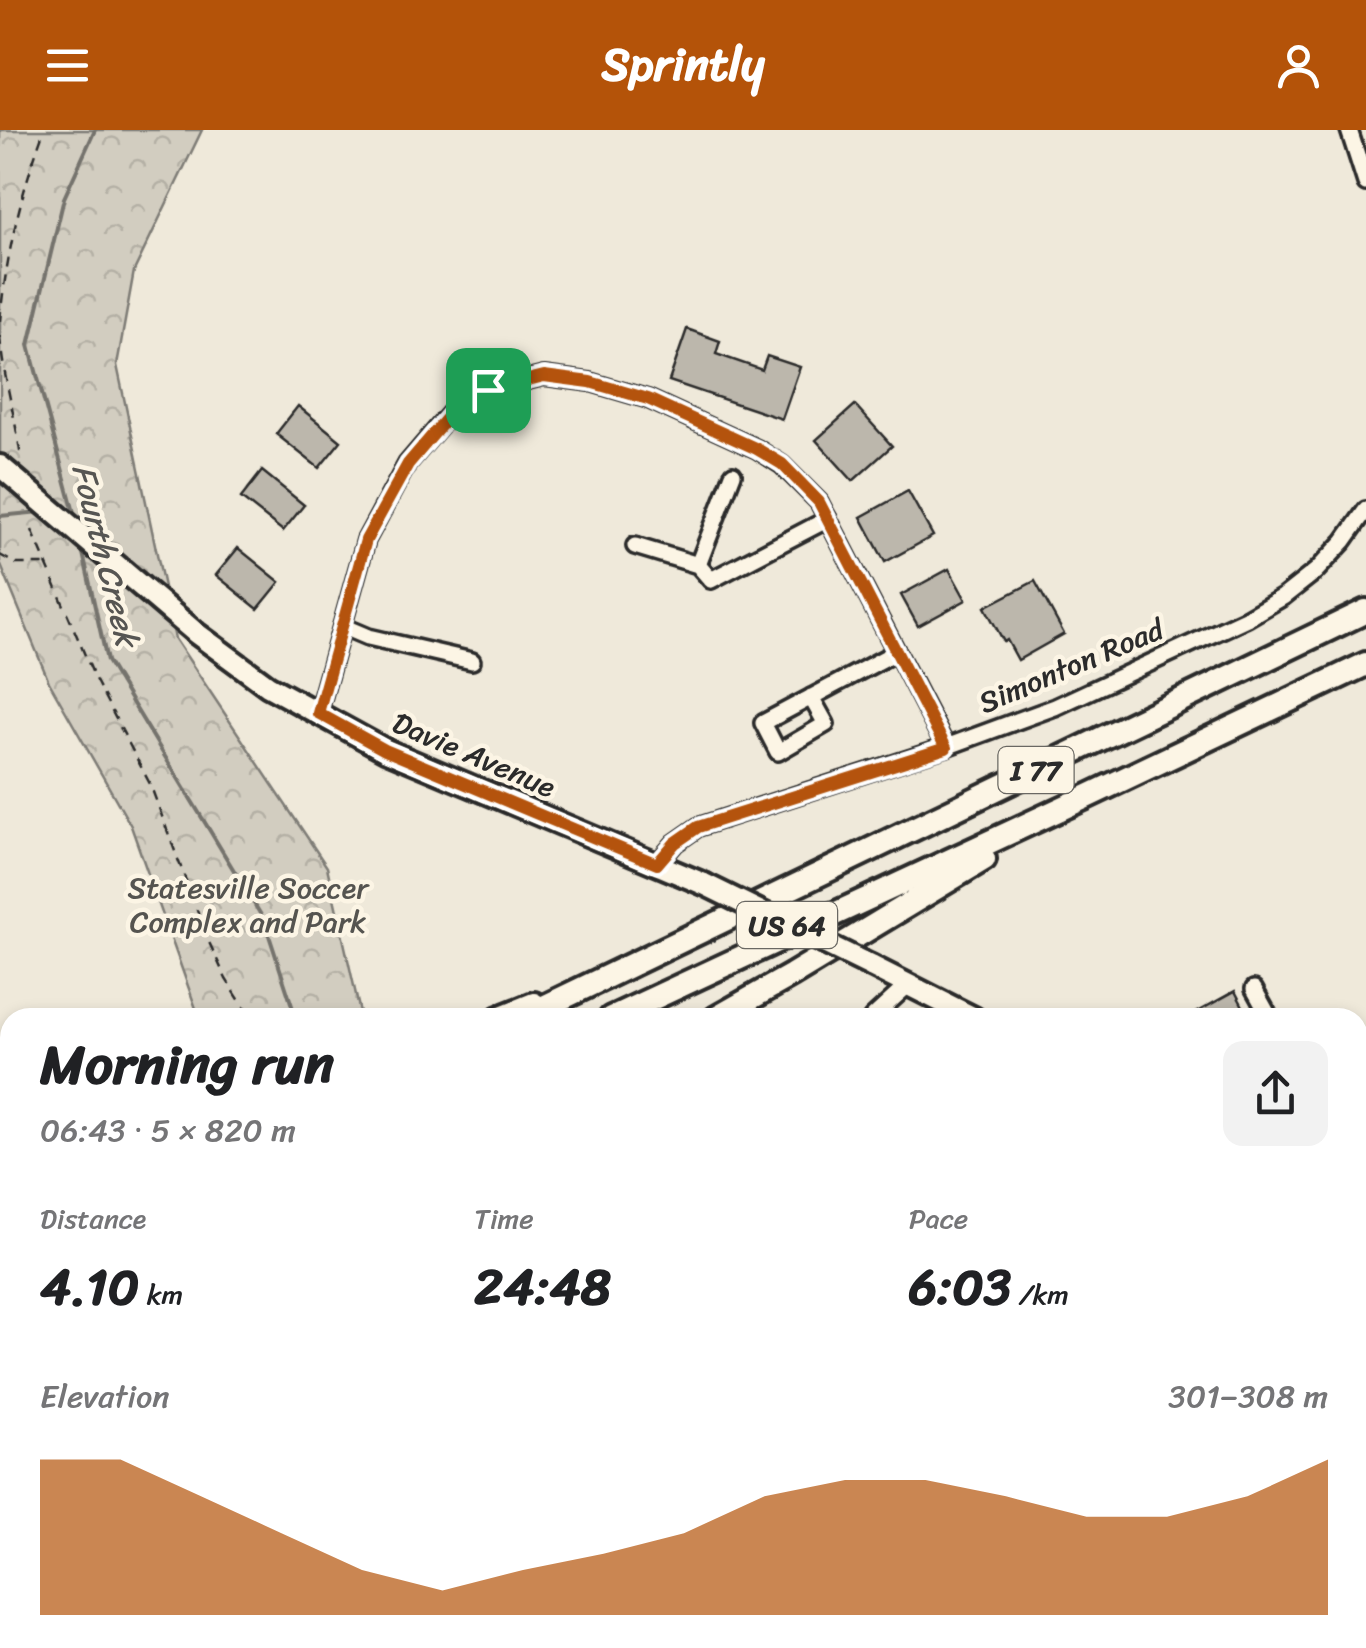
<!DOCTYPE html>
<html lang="en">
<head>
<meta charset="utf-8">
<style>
  body { margin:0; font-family:Sriracha,sans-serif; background:#f2f2f2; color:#202124; height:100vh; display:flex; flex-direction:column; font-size:38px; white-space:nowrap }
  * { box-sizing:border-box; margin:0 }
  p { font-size:32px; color:#757577 }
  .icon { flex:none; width:55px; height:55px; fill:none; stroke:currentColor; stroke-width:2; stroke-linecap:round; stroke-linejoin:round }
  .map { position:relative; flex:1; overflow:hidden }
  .panel { position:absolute; left:0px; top:878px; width:1368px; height:642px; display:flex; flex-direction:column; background:#fff; border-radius:30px 30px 0 0; box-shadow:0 5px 15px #0003 }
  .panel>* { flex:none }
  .pin { position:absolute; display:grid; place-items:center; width:85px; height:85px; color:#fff; margin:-42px; border-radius:20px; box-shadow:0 5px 15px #0006 }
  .round { display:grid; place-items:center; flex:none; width:105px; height:105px; border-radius:20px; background:#f2f2f2 }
  .summary { display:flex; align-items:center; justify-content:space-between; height:170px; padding:0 40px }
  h1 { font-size:55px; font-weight:700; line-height:75px }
  .stats { display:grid; grid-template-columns:repeat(3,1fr); gap:15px; height:170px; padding:10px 40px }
  .stats div { display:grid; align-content:center }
  .stats b { font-size:50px; font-weight:700 }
  .stats small { font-size:28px; font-weight:400 }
  .stats p { font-size:28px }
  .chart { height:280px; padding:20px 40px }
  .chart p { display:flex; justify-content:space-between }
  .chart svg { width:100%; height:180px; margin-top:10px; fill:#b45309; opacity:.7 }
  header { display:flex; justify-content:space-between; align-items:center; height:130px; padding:0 40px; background:#b45309; color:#fff; font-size:45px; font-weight:700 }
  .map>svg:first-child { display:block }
  .park { fill:url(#park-crowns); stroke:#7e7c76; stroke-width:2.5 }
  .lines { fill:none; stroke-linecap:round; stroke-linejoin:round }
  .stream { stroke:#75736d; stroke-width:4 }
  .building { fill:#bcb7ac; stroke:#2b2b2b; stroke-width:2.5 }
  .minor-casing { stroke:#2b2b2b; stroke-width:22 }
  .major-casing { stroke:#2b2b2b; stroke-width:28 }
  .highway-casing { stroke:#2b2b2b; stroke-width:30 }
  .path { stroke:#2b2b2b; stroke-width:2.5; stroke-dasharray:10 8; stroke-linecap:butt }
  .minor { stroke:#fcf5e5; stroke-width:15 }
  .major { stroke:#fcf5e5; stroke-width:20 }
  .highway { stroke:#fcf5e5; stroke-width:22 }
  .major-bridge-casing { stroke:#2b2b2b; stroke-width:28; stroke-linecap:butt }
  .major-bridge { stroke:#fcf5e5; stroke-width:20 }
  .route-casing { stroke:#fff; stroke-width:20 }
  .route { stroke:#b45309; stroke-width:12 }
  .labels { text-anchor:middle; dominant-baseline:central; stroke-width:9; stroke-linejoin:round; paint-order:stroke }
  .shield { fill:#fcf5e5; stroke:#6a6863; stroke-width:2.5 }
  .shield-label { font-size:28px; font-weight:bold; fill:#2b2b2b }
  .street-label { font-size:30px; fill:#2b2b2b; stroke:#fcf5e5 }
  .park-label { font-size:30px; fill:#555450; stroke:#fcf5e5 }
  .water-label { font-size:32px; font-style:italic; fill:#565552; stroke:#fcf5e5 }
</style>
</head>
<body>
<header><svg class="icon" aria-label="menu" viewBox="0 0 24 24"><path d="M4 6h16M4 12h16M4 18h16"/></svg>Sprintly<svg class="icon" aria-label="person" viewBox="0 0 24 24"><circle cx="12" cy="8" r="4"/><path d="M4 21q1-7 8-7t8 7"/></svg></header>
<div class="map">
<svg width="1366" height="1518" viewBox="0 0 1366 1518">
  <defs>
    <pattern id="park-crowns" width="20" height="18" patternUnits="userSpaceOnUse" patternTransform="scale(2.5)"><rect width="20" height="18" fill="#d2cdc0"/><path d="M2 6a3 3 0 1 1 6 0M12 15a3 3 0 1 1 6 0" fill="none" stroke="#b4b0a5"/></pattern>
  </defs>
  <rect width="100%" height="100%" fill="#efe9da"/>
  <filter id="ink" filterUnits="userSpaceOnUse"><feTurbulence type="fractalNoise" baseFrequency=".01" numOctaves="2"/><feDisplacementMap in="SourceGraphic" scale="20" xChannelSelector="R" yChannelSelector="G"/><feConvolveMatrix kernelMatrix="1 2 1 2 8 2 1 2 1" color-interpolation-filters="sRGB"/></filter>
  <g filter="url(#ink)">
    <!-- park -->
    <g class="park">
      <path d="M0 0H202L134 141 117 235 175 509 327 737 361 887H199L131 696 49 552 0 433Z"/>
      <path d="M259 1510H441L439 1518H259Z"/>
    </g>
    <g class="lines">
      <!-- stream -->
      <g class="stream">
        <path d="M0 386 40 382"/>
        <path d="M76 390 29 215 64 68 95 0"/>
        <path d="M81 414 107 531 264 790 296 888"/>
        <path d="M402 1518 404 1510"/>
      </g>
    </g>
    <!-- building -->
    <g class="building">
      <path d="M687 199 720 211 716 224 762 240 767 226 800 237 782 289 669 251Z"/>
      <path d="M855 275 892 316 853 351 816 310Z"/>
      <path d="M298 276 341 311 319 338 276 304Z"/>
      <path d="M262 341 304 375 283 401 241 368Z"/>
      <path d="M908 361 933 406 885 432 861 387Z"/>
      <path d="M238 418 280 452 258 479 216 445Z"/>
      <path d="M949 439 966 470 918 496 901 465Z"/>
      <path d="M1035 451 1064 504 1018 530 1007 510 1004 512 985 477Z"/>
      <path d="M1235 861 1249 888H1186Z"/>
      <path d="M1358 953 1366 957V975L1358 993Z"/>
      <path d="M1366 1167V1194L1358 1190V1183Z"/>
      <path d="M1363 1441 1366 1442V1459L1358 1454Z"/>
      <path d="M1366 1461V1497L1358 1492V1476Z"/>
      <path d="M643 1510H668L673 1516 671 1518H634Z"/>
      <path d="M779 1510H811L808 1512 812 1517 782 1518 777 1512Z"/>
      <path d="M1052 1510 1055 1514 1049 1518H1026L1021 1511Z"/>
      <path d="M1120 1510H1129L1135 1518H1109Z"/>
    </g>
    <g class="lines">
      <defs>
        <g id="minor">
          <path d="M1349 0 1366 53"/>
          <path d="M635 416 698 435 711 450 828 389"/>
          <path d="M698 435 733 344"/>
          <path d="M342 496 368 507 472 531"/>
          <path d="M811 567 826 594 778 622 763 593 896 522"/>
          <path d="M318 583 366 410 407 334 454 279 488 260 544 246 590 252 648 269 757 319 782 335 819 372 946 617"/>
          <path d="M657 734 675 713 698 697 946 617 1055 577 1247 488 1283 467 1316 441 1344 411 1366 380"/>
          <path d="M1254 859 1270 888"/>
          <path d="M872 888 909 854"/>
          <path d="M1358 927 1366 930"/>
          <path d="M1358 1346 1366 1350"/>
          <path d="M574 1510 582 1518"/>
          <path d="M727 1518 736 1510"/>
          <path d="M961 1518 970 1510"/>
          <path d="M1196 1518 1205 1510"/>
        </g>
        <g id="major">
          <path d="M0 336 196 503 268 556 385 620 704 754"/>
          <path d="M871 836 974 888"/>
          <path d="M1358 1096 1366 1100"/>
        </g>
        <g id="highway">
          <path d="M499 888 534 874"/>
          <path d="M521 888 1366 481"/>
          <path d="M611 888 1084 668 1366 534"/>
          <path d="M716 888 792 845 984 729"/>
          <path d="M0 1057 10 1054"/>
          <path d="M0 1111 10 1107"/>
          <path d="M0 1152 10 1148"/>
          <path d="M0 1229 10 1223"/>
          <path d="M0 1443 10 1432"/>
        </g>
      </defs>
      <!-- minor casing -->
      <use href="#minor" class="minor-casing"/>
      <!-- major casing -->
      <use href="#major" class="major-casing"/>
      <!-- highway casing -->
      <use href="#highway" class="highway-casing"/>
      <!-- path -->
      <g class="path">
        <path d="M0 191C6 125 21 62 44 0"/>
        <path d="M0 206C3 248 16 287 21 329"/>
        <path d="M32 400 96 551 150 654 208 810 226 849 251 888"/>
        <path d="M0 425 16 434H45"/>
        <path d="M347 1518 348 1510"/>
      </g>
      <!-- minor -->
      <use href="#minor" class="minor"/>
      <!-- major -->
      <use href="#major" class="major"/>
      <!-- highway -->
      <use href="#highway" class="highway"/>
      <defs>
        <path id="major-bridge" d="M704 754 871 836"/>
      </defs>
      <!-- major-bridge casing -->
      <use href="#major-bridge" class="major-bridge-casing"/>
      <!-- major-bridge -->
      <use href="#major-bridge" class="major-bridge"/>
    </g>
  </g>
  <g class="lines" filter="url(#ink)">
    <defs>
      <path id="route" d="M544 246 590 252 648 269 757 319 782 334 819 372 946 618 698 697 675 713 657 734 385 620 318 583 366 410 408 334 454 280 488 260Z"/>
    </defs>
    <!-- route casing -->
    <use href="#route" class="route-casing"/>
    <!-- route -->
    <use href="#route" class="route"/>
  </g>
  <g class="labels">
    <!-- shield labels -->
    <g class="shield">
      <rect x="998.5" y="617" width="75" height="46" rx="8"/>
      <rect x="737" y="772" width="100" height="46" rx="8"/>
    </g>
    <g class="shield-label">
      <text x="1036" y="640">I 77</text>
      <text x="787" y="795">US 64</text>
    </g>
    <!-- street labels -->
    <g class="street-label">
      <text transform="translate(1071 536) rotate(-23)">Simonton Road</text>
      <text transform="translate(474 625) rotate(23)">Davie Avenue</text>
    </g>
    <!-- park labels -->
    <g class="park-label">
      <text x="248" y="758">Statesville Soccer<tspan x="248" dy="34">Complex and Park</tspan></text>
    </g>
    <!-- water labels -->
    <g class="water-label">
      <text transform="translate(105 425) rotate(76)">Fourth Creek</text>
    </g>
  </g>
</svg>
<div class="pin" style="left:488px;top:260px;background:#1e9e55"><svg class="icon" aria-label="arrive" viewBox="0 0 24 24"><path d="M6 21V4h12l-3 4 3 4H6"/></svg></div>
<section class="panel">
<div class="summary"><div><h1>Morning run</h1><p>06:43 · 5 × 820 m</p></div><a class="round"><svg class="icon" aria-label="share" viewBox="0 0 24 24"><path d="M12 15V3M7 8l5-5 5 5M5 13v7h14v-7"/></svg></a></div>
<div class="stats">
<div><p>Distance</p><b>4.10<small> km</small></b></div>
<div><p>Time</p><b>24:48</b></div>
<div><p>Pace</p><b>6:03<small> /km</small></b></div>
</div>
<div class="chart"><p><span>Elevation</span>301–308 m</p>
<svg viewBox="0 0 160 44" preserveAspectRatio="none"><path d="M0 44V6L10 6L20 15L30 24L40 33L50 38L60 33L70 29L80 24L90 15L100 11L110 11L120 15L130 20L140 20L150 15L160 6V44z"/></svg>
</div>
</section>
</div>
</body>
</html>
